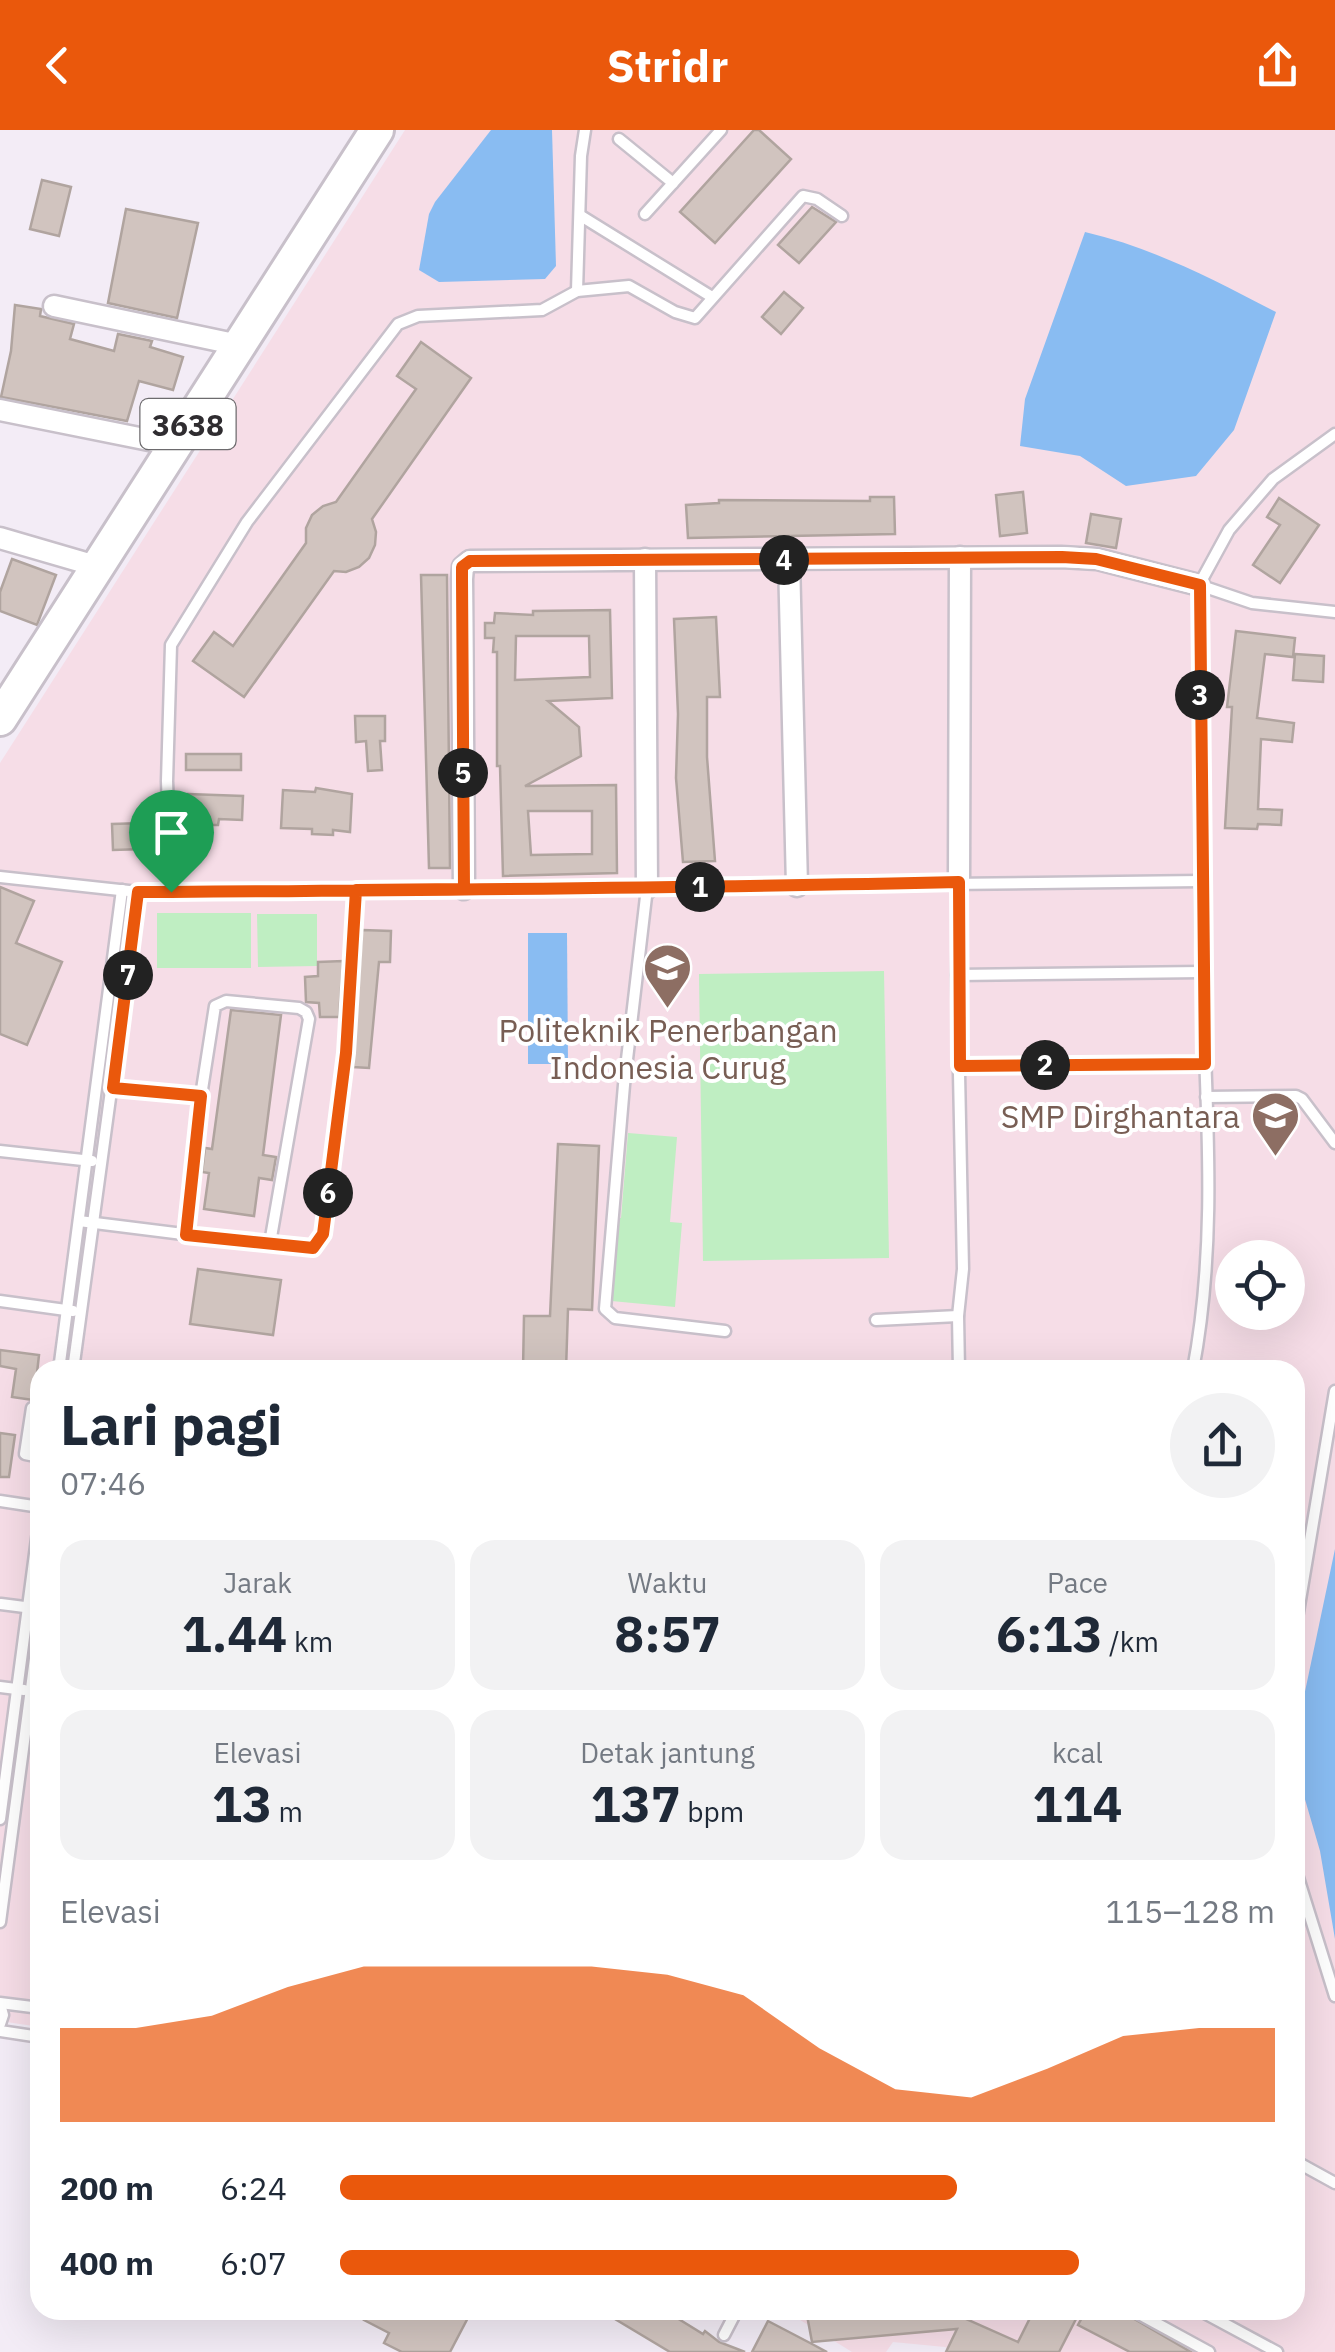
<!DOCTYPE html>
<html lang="id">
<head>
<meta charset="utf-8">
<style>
  body { margin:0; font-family:"IBM Plex Sans",sans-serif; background:#f2f2f3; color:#1f2937; height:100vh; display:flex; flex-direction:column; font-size:38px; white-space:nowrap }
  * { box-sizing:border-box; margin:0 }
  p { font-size:32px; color:#747a83 }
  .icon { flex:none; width:55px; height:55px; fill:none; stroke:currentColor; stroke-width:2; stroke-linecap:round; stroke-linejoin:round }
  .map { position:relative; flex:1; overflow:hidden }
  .drawer { position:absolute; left:30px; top:1230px; width:1275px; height:960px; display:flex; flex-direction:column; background:#fff; border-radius:30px; box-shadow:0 10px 40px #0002 }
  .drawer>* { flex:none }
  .buttons { position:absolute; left:1215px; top:1110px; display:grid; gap:20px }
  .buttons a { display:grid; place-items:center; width:90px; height:90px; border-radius:50%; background:#fff; box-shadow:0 10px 40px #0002; font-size:50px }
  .pin { position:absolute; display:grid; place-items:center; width:85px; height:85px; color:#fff; margin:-102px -42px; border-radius:50% 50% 50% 0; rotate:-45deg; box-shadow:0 0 10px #0007 }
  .pin .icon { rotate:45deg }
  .km { position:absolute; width:50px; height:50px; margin:-25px; border-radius:50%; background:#222; color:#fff; font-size:28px; line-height:50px; text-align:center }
  .round { display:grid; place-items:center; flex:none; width:105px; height:105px; border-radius:52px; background:#f2f2f3 }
  .summary { display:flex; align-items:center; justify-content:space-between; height:170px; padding:0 30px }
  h1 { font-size:55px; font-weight:700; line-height:75px }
  .stats { display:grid; grid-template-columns:repeat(3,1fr); gap:15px; height:170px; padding:10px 30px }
  .stats div { display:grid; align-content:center; border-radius:25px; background:#f2f2f3; text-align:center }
  .stats b { font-size:50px; font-weight:700 }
  .stats small { font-size:28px; font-weight:400 }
  .stats p { font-size:28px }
  .chart { height:280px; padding:20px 30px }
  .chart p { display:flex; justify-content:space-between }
  .chart svg { width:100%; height:180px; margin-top:10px; fill:#ea580c; opacity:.7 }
  ul { padding:0 30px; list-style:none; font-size:32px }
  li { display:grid; grid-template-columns:160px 120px 1fr; align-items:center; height:75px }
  li i { height:25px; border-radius:12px; background:#ea580c }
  header { display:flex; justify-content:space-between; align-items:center; height:130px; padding:0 30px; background:#ea580c; color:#fff; font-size:45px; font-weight:700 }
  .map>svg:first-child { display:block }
  .education { fill:#f6dde7; fill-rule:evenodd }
  .green { fill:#bfeec2 }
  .water { fill:#89bcf2 }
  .building { fill:#d1c4bf; stroke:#b0a49f; stroke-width:2.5; fill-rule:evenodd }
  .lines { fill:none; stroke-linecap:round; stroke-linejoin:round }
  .lane-casing { stroke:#c8c0ca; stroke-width:15 }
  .street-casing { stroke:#c8c0ca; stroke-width:25 }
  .primary-casing { stroke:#c8c0ca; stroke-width:38 }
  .lane { stroke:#fff; stroke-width:10 }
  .street { stroke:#fff; stroke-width:20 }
  .primary { stroke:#fff; stroke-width:32 }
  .route-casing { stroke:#fff; stroke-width:20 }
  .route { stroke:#ea580c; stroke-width:12 }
  .labels { text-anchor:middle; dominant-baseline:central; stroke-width:8; stroke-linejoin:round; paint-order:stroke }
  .shield { fill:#fff; stroke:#6d6b6e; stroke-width:2.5 }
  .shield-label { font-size:30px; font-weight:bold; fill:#2f2c30 }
  .education-label { font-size:32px; fill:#785e54; stroke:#fff }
</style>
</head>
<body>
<header><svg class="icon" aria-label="back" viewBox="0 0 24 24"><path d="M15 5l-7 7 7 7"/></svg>Stridr<svg class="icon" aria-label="share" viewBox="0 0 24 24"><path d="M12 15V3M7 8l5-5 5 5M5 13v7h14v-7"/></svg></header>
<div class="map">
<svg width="1335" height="2222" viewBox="0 0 1335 2222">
  <rect width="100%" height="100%" fill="#f3ecf6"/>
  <!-- education -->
  <path class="education" d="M405 0H1335V2222H956L945 2217 893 2212 886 2222H852L784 2180H1295V1240H40V1897L0 1891V633ZM1232 1128H1288V1182H1232Z"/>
  <!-- green -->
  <g class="green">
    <rect x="157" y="783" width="94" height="55"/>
    <path d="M257 784H317V836L258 837Z"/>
    <path d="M884 841 889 1128 703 1131 699 844Z"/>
    <path d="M628 1003 677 1007 670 1092 682 1093 675 1177 601 1170 608 1087 621 1088Z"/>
  </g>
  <!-- water -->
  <g class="water">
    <path d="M491 0H552L556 136 545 149 439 152 419 140 429 84 435 72Z"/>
    <path d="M1085 102C1154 118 1214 150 1276 182L1234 300 1196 346 1126 356 1080 326 1020 316 1025 269Z"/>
    <path d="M528 803H567L568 934H528Z"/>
    <path d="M1335 1419V1809L1320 1721 1295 1635V1609Z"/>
  </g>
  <!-- building -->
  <g class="building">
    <path d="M754 0H759L791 29 715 113 680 82Z"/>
    <path d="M42 50 71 57 59 106 30 99Z"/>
    <path d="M812 77 836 92 799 133 778 115Z"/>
    <path d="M126 79 198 93 177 188 108 173Z"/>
    <path d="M784 162 803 178 781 204 762 187Z"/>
    <path d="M15 175 41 179 40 186 74 194 70 209 114 221 118 204 152 211 150 217 183 227 173 260 139 251 127 291 1 267 11 221Z"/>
    <path d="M421 212 471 248 372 389 376 402 375 415 369 428 359 437 346 442 334 441 244 567 193 531 214 502 233 516 306 413V398L312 385 323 376 336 372 416 259 397 246Z"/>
    <path d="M1023 362 1027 403 1000 406 996 365Z"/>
    <path d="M870 367H894L895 404 688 408 686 375 719 373V370L870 371Z"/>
    <path d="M1279 368 1319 395 1280 453 1253 435 1280 395 1267 387Z"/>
    <path d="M1091 384 1121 389 1116 418 1086 413Z"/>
    <path d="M12 429 56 445 37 495 0 481V462Z"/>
    <path d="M421 445H447L450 738H429Z"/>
    <path d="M610 480 612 568 548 571 579 597 581 626 525 656 616 655 617 743 503 746 500 636H497V522H493L494 508H485V493H494L495 483 533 485V481ZM516 506H589L590 547 515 550ZM528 681H592V724L531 725Z"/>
    <path d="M716 487 720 567H707V627L715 731 683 732 676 648 678 584 674 489Z"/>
    <path d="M1236 501 1295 508 1293 527 1265 524 1257 588 1294 593 1292 612 1261 609 1258 679 1282 680 1281 695 1258 694 1257 699 1225 698 1232 577H1227Z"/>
    <path d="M1295 524 1324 526 1323 552 1293 550Z"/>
    <path d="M355 586H385V611H380L382 640 368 641 366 611 356 612Z"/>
    <rect x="186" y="624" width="55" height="16"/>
    <path d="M316 658 352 664 350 702 333 700V705L312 704V699L281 698 283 660 315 662Z"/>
    <path d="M188 664 243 666 242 690 219 689 218 695H203L204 688 187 687Z"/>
    <path d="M144 693 145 719 113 720 112 694Z"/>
    <path d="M0 757 34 771 16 813 62 832 27 915 0 904Z"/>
    <path d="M362 800 391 801 390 832H379L369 938 353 937Z"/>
    <path d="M343 831 339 887H320L319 873 306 872 305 847 318 846V832Z"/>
    <path d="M231 880 281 885 263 1025 276 1027 272 1050 259 1048 254 1086 204 1079 209 1043 202 1042 205 1018 212 1019Z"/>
    <path d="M558 1014 599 1016 592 1180 568 1179 566 1240H523L524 1186H550Z"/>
    <path d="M198 1139 281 1150 273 1205 190 1194Z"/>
    <path d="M0 1220 39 1225 36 1252H40V1271L12 1267 16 1239 0 1236Z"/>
    <path d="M0 1303 15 1305 9 1347H0Z"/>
    <path d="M369 2180H472L450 2222H402L384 2213 389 2203 364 2190Z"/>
    <path d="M600 2180H664L703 2204 705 2201 719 2212 745 2222H670Z"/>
    <path d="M806 2180H946L1018 2212 1034 2180H1065L1077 2187 1059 2222H946L957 2199 812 2212Z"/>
    <path d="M1086 2180H1119L1191 2222H1130L1078 2195Z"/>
    <path d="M768 2191 812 2214 827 2222H752Z"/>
  </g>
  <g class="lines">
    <defs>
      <g id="lane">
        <path d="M619 9 673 53"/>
        <path d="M645 84 721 0"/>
        <path d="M581 86 712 167"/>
        <path d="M577 161 581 26 585 0"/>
        <path d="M1199 455 1252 473 1335 482"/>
        <path d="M0 747 138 762 171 763 1201 751"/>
        <path d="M647 758 624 955 605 1179 615 1188 725 1201"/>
        <path d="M171 763 167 651 171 515 247 392 398 194 418 186 542 180 577 161 629 156 675 182 695 188 803 66 817 69 842 86"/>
        <path d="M957 845 1202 842"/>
        <path d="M959 936 1205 934"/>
        <path d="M113 958 201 966"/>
        <path d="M1206 967 1296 966 1302 969 1335 1013"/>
        <path d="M0 1021 92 1031"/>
        <path d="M79 1091 303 1119 318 1114 323 1104 346 923 356 761"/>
        <path d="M187 1105 201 966 215 876 226 871 299 878 306 882 309 889 270 1113"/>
        <path d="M0 1171 73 1181"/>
        <path d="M876 1190 958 1186"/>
        <path d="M59 1240 122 760"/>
        <path d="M73 1240 138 762"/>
        <path d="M959 1240 958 1186 963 1139 957 845 959 751"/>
        <path d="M1193 1240C1218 1109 1206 977 1202 844 1199 715 1200 585 1199 455L1229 400 1273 349 1335 304"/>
        <path d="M32 1278 25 1324 40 1327"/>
        <path d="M0 1371 40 1377"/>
        <path d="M1 1474 40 1479"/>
        <path d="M1295 1500 1335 1261"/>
        <path d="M0 1557 24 1560"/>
        <path d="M0 1689 40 1386"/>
        <path d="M1295 1738 1335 1866"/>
        <path d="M0 1792 40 1491"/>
        <path d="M0 1873 40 1878"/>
        <path d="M0 1874 3 1885 0 1894"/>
        <path d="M0 1901 40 1907"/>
        <path d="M1295 2031 1335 2053"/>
        <path d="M1132 2180 1209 2222"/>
        <path d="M1199 2180 1277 2222"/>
        <path d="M724 2205 737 2180"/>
      </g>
      <g id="street">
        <path d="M54 176 239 215"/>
        <path d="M0 280 174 315"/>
        <path d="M0 408 96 436"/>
        <path d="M645 429 647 758"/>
        <path d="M789 430 797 756"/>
        <path d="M959 751 960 427"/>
        <path d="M464 759 462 449 463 437 470 431 1061 427 1097 429 1199 455"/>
      </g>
      <path id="primary" d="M0 589 377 0"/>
    </defs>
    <!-- lane casing -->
    <use href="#lane" class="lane-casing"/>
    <!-- street casing -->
    <use href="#street" class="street-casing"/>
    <!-- primary casing -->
    <use href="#primary" class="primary-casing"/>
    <!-- lane -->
    <use href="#lane" class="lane"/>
    <!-- street -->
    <use href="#street" class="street"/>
    <!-- primary -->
    <use href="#primary" class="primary"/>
  </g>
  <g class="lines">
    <defs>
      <path id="route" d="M171 762C434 760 696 758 959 752L960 936 1205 934 1200 455 1096 429 1062 427 470 431 462 437V449L464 759 356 760 346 923 323 1104 313 1118 186 1105 201 966 113 958 138 762H171"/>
    </defs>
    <!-- route casing -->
    <use href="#route" class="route-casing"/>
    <!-- route -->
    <use href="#route" class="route"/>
  </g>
  <!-- icons -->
  <defs>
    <symbol id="university-pin" viewBox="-11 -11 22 30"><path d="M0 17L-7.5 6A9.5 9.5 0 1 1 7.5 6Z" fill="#8d6e63" stroke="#fff"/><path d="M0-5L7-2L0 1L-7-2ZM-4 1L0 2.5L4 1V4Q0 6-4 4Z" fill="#fff"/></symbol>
    <symbol id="school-pin" viewBox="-11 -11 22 30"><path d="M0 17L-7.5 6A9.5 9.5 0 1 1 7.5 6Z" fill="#8d6e63" stroke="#fff"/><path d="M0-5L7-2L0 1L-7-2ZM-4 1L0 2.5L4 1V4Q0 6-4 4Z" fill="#fff"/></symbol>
  </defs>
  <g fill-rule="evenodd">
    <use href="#university-pin" x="640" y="810" width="55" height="75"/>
    <use href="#school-pin" x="1248" y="958" width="55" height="75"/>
  </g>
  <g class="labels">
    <!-- shield labels -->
    <rect class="shield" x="140.5" y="269" width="95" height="50" rx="8"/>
    <g class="shield-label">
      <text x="188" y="294">3638</text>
    </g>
    <!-- education labels -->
    <g class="education-label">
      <text x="668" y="900">Politeknik Penerbangan<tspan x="668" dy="37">Indonesia Curug</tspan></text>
      <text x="1240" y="986" text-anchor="end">SMP Dirghantara</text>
    </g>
  </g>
</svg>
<div class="buttons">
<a><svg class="icon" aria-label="locate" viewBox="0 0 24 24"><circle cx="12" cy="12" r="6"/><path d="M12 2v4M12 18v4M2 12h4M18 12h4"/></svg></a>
</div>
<div class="pin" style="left:171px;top:762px;background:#1e9e55"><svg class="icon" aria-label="arrive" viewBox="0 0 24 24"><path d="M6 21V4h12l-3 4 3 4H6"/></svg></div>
<b class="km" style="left:700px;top:757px">1</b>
<b class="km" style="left:1045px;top:935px">2</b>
<b class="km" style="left:1200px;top:565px">3</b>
<b class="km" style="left:784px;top:430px">4</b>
<b class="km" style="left:463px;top:643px">5</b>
<b class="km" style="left:328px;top:1063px">6</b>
<b class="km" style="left:128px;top:845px">7</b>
<section class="drawer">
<div class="summary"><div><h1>Lari pagi</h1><p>07:46</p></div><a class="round"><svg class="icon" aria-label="share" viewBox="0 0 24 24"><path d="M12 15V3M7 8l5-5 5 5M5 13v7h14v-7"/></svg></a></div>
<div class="stats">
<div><p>Jarak</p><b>1.44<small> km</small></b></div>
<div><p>Waktu</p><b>8:57</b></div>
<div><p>Pace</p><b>6:13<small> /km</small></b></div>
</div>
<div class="stats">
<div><p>Elevasi</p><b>13<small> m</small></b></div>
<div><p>Detak jantung</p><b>137<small> bpm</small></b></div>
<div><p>kcal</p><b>114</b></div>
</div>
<div class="chart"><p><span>Elevasi</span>115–128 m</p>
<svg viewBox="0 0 160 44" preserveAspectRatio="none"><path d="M0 44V21L10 21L20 18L30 11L40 6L50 6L60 6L70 6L80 8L90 13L100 26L110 36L120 38L130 31L140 23L150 21L160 21V44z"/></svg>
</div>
<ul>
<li><b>200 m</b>6:24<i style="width:66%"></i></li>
<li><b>400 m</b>6:07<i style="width:79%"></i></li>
</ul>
</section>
</div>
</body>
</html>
